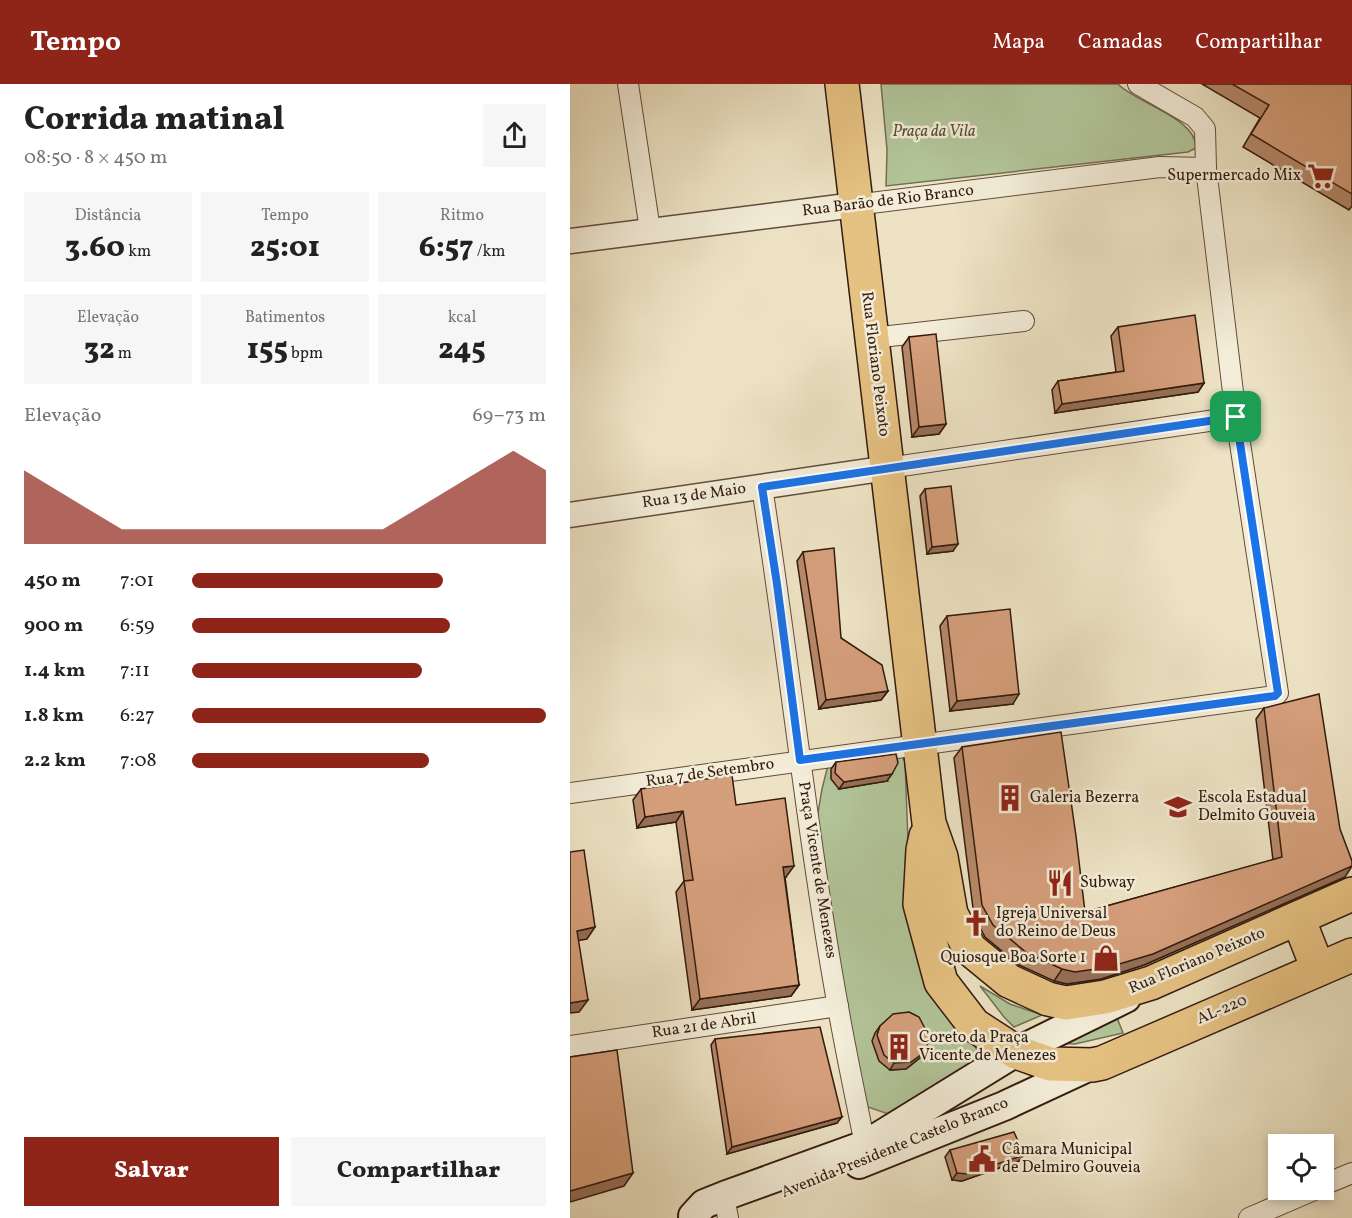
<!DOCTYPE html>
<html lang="pt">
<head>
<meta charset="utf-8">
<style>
  body { margin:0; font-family:Vollkorn,serif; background:#f6f6f6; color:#222; height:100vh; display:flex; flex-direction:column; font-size:22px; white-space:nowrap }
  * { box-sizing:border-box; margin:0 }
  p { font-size:20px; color:#767676 }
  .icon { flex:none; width:33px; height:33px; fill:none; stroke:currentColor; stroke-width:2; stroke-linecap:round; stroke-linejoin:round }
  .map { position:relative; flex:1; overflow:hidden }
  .details { display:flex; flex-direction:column; background:#fff; width:570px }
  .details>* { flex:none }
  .buttons { position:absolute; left:698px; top:1050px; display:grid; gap:12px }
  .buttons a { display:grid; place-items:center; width:66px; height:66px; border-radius:0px; background:#fff; box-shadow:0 3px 9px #0003; font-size:30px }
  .pin { position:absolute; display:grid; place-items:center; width:51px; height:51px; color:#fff; margin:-26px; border-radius:12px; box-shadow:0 3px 9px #0006 }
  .round { display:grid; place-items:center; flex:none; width:63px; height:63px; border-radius:0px; background:#f6f6f6 }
  .summary { display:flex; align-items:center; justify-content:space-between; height:102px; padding:0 24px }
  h1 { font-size:33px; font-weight:800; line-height:45px }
  .metrics { display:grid; grid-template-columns:repeat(3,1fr); gap:9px; height:102px; padding:6px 24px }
  .metrics div { display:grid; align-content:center; border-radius:0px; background:#f6f6f6; text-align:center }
  .metrics b { font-size:30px; font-weight:800 }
  .metrics small { font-size:16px; font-weight:400 }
  .metrics p { font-size:16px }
  .chart { height:168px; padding:12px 24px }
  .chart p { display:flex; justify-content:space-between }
  .chart svg { width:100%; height:108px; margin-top:6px; fill:#8f2418; opacity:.7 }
  .primary-button { display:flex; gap:12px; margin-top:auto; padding:12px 24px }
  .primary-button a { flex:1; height:69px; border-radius:0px; background:#8f2418; color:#fff; font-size:24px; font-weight:800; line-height:69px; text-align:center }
  .primary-button a+a { background:#f6f6f6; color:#222 }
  ul { padding:0 24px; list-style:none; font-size:20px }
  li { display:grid; grid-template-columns:96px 72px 1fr; align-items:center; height:45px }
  li i { height:15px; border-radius:8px; background:#8f2418 }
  header { display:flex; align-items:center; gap:36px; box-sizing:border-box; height:84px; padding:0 30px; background:#8f2418; color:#fff }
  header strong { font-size:28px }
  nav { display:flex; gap:33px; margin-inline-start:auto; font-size:21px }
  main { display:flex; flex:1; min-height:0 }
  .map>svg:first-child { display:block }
  .green { fill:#b2c599; stroke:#727054; stroke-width:1.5 }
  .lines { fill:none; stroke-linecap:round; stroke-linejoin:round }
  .minor-casing { stroke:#624c3c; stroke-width:22 }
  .tertiary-casing { stroke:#624c3c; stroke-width:27 }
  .secondary-casing { stroke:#331a0e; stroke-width:32 }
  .trunk-casing { stroke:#331a0e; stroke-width:36 }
  .minor { stroke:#f3edd9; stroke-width:20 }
  .tertiary { stroke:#f3edd9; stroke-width:24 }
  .secondary { stroke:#f3edd9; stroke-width:28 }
  .trunk { stroke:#e6c282; stroke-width:33 }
  .wall { fill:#b7896a; stroke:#331a0e; stroke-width:1.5 }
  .shaded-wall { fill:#956f56; stroke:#331a0e; stroke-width:1.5 }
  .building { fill:#d59f7b; stroke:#331a0e; stroke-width:1.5 }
  .route-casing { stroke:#fff; stroke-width:12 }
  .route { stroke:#1a73e8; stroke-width:8 }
  .labels { text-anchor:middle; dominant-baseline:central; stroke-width:5; stroke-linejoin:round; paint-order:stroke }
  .park-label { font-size:16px; font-style:italic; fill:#594d38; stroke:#f3edd9 }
  .poi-label { font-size:16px; fill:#331a0e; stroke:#f3edd9; text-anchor:start }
  .street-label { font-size:16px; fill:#331a0e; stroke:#f3edd9 }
</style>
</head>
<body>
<header>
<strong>Tempo</strong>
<nav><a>Mapa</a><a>Camadas</a><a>Compartilhar</a></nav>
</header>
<main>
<section class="details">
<div class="summary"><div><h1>Corrida matinal</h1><p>08:50 · 8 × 450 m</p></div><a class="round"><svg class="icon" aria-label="share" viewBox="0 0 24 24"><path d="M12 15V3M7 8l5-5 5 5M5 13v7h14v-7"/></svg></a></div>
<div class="metrics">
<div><p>Distância</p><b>3.60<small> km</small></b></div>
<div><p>Tempo</p><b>25:01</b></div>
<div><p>Ritmo</p><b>6:57<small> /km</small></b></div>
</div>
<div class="metrics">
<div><p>Elevação</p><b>32<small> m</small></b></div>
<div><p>Batimentos</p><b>155<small> bpm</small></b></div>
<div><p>kcal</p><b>245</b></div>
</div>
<div class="chart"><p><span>Elevação</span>69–73 m</p>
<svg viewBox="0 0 160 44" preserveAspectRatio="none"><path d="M0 44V14L10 22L20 30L30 38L40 38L50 38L60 38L70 38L80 38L90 38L100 38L110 38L120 30L130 22L140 14L150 6L160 14V44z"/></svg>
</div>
<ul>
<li><b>450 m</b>7:01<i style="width:71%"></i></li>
<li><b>900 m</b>6:59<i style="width:73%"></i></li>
<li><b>1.4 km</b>7:11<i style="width:65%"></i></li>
<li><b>1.8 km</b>6:27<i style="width:100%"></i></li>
<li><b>2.2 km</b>7:08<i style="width:67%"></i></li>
</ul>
<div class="primary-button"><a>Salvar</a><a>Compartilhar</a></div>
</section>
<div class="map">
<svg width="782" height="1134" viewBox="0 0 782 1134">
  <rect width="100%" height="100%" fill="#ede3c4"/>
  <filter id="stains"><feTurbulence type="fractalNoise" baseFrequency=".00333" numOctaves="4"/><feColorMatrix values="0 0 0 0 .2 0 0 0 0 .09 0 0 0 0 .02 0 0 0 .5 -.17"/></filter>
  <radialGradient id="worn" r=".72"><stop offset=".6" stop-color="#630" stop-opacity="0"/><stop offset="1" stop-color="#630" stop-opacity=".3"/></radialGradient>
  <!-- green -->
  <g class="green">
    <path d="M311 0H548C566 19 627 34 626 64L618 68 316 102 317 66Z"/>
    <path d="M328 668 335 677 339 784 361 902 411 971 324 1032 295 1022 274 907 247 735 252 705 259 677Z"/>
    <path d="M410 902 440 920 472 931 444 943 434 933Z"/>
    <path d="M546 931 553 949 505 960 481 959Z"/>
  </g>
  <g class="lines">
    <defs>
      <g id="minor">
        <path d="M58 0 80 146"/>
        <path d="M285 121 590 83 636 84"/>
        <path d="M302 254 454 237"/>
        <path d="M318 384 666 333"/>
        <path d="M192 403C219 576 237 751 268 923 276 969 286 1015 295 1061"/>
        <path d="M0 709 705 612 708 609 666 333 636 84 635 45 625 33 568 0"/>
        <path d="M0 962 268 922"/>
        <path d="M753 1101 782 1089"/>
        <path d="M154 1112 158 1134"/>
        <path d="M679 1134 744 1106"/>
      </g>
      <g id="tertiary">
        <path d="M0 157 285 121"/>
        <path d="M0 431 318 384"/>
      </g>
      <g id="secondary">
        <path d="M289 1080 434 1022 522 981"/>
        <path d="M123 1132 134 1120 154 1112 295 1061 446 968 556 914"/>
      </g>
      <g id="trunk">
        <path d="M272 0 359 739 371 773 381 830 400 865 439 897 478 915 496 919 535 913 581 899 782 810"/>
        <path d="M356 752 353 766 350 820 371 898 404 941 446 968 480 980 522 981 532 979 782 871"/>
        <path d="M728 834 748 885"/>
      </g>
    </defs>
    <!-- minor casing -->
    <use href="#minor" class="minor-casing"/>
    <!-- tertiary casing -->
    <use href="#tertiary" class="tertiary-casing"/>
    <!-- secondary casing -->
    <use href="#secondary" class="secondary-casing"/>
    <!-- trunk casing -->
    <use href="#trunk" class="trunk-casing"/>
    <!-- minor -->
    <use href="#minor" class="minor"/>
    <!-- tertiary -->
    <use href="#tertiary" class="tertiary"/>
    <!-- secondary -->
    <use href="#secondary" class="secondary"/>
    <!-- trunk -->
    <use href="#trunk" class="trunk"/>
  </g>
  <!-- wall -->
  <g class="wall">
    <path d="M632 0H782V122L779 126 673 63 690 34Z"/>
    <path d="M548 243 634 299 628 308 485 329 482 306 488 297 546 288 541 252Z"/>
    <path d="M339 253 376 340 369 350 342 353 332 263Z"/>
    <path d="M355 405 383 467 357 470 350 412Z"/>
    <path d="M233 468 271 554 318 607 311 616 249 625 227 477Z"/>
    <path d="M377 532 443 620 380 627 370 542Z"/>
    <path d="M694 624 775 793 574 881 531 895 497 900 484 897 449 881 415 853 404 832 384 674 392 663 515 828 703 776 686 635Z"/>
    <path d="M266 678 317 697 269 705 261 695V685Z"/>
    <path d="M71 705 166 721 216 793H215L229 901 221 912 122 926 106 808 114 797 106 738 67 744 63 716Z"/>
    <path d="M310 942 356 967 351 973 336 985 320 986 309 977 302 957 305 949Z"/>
    <path d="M145 955 267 1039 157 1070 141 961Z"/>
    <path d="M380 1066 449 1077 392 1097 382 1096 375 1073Z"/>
  </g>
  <!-- shaded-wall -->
  <g class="shaded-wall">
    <path d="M634 299 628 308 485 329 492 320Z"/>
    <path d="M376 340 369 350 342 353 349 343Z"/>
    <path d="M388 460 383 467 357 470 362 463Z"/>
    <path d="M318 607 311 616 249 625 256 616Z"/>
    <path d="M449 610 443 620 380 627 387 617Z"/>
    <path d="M322 690 317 697 269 705 274 698Z"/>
    <path d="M113 727 106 738 67 744 75 733Z"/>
    <path d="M224 782 216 793 206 794 213 783Z"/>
    <path d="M782 782 775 793 574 881 531 895 497 900 484 897 492 885Z"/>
    <path d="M25 843 17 855 0 858 7 847Z"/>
    <path d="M229 901 221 912 122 926 130 915Z"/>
    <path d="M18 916 9 928 0 929V919Z"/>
    <path d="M356 967 351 973 336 985 320 986 324 979Z"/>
    <path d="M272 1033 267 1039 157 1070 162 1063Z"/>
    <path d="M454 1071 449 1077 392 1097 382 1096 387 1089Z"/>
    <path d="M63 1089 54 1102 0 1118V1107Z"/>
  </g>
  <!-- building -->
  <g class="building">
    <path d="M662 0H782V110L681 50 699 21Z"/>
    <path d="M625 231 634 299 492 320 488 297 554 287 548 243Z"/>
    <path d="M366 250 376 340 349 343 339 253Z"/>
    <path d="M381 402 388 460 362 463 355 405Z"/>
    <path d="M264 464 271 554 312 581 318 607 256 616 233 468Z"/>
    <path d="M440 525 449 610 387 617 377 532Z"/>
    <path d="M749 610 770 745 782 777V782L583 870 539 883 505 888 492 885 457 869 423 841 412 821 392 663 491 648 506 752 515 828 712 773 694 624Z"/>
    <path d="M326 670 328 679 322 690 274 698 265 689 266 678Z"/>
    <path d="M162 691 166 721 215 714 224 782 213 783 229 901 130 915 114 797 123 796 113 727 75 733 71 705Z"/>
    <path d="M14 766 25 843 7 847 18 916 0 919V768Z"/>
    <path d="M339 928 349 933 359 952 356 967 341 978 324 979 314 971 307 951 310 942 323 930Z"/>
    <path d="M250 943 272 1033 162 1063 145 955Z"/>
    <path d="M47 966 63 1089 0 1107V973Z"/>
    <path d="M444 1048 454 1071 397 1090 387 1089 380 1066Z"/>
  </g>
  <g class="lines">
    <defs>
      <path id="route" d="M666 333 708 609 705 612 230 676 207 500 192 403Z"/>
    </defs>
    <!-- route casing -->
    <use href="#route" class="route-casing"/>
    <!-- route -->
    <use href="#route" class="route"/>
  </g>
  <!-- icons -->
  <defs>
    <symbol id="supermarket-bare" viewBox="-9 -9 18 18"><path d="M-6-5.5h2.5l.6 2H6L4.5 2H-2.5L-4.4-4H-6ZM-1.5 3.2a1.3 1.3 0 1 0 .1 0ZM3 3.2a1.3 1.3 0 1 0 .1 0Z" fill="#8f2418" stroke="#f3edd9" stroke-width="2.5" paint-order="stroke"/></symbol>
    <symbol id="building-bare" viewBox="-9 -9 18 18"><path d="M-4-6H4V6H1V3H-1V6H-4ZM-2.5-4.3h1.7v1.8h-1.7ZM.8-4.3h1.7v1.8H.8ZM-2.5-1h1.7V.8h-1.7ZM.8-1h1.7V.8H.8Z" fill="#8f2418" stroke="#f3edd9" stroke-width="2.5" paint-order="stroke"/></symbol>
    <symbol id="school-bare" viewBox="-9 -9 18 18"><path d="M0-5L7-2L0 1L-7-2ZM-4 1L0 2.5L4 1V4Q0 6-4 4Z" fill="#8f2418" stroke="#f3edd9" stroke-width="2.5" paint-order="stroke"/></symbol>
    <symbol id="restaurant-bare" viewBox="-9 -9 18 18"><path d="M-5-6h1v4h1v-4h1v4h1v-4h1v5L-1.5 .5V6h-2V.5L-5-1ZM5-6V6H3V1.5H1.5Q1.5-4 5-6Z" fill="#8f2418" stroke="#f3edd9" stroke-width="2.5" paint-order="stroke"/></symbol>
    <symbol id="church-bare" viewBox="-9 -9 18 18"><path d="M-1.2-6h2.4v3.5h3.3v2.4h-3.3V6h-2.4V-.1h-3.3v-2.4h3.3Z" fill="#8f2418" stroke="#f3edd9" stroke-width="2.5" paint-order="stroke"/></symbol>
    <symbol id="shop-bare" viewBox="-9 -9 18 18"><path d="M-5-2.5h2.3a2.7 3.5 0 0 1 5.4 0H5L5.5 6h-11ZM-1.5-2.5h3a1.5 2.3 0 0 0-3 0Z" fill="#8f2418" stroke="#f3edd9" stroke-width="2.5" paint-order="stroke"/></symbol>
    <symbol id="civic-bare" viewBox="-9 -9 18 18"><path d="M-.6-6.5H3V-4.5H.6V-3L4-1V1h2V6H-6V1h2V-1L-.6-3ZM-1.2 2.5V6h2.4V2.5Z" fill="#8f2418" stroke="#f3edd9" stroke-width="2.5" paint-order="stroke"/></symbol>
  </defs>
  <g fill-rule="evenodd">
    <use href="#supermarket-bare" x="732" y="73" width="38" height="38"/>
    <use href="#building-bare" x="421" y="695" width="38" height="38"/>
    <use href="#school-bare" x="589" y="704" width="38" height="38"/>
    <use href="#restaurant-bare" x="471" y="780" width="38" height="38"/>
    <use href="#church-bare" x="387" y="820" width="38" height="38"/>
    <use href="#shop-bare" x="517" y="855" width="38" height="38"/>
    <use href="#building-bare" x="310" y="944" width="38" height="38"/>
    <use href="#civic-bare" x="393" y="1056" width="38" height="38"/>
  </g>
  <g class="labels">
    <!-- park labels -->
    <g class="park-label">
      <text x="364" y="48">Praça da Vila</text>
    </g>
    <!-- poi labels -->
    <g class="poi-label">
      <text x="731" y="92" text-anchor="end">Supermercado Mix</text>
      <text x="460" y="714">Galeria Bezerra</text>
      <text x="628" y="714">Escola Estadual<tspan x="628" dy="18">Delmito Gouveia</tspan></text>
      <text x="510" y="799">Subway</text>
      <text x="426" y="830">Igreja Universal<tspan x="426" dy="18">do Reino de Deus</tspan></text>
      <text x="516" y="874" text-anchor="end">Quiosque Boa Sorte 1</text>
      <text x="349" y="954">Coreto da Praça<tspan x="349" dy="18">Vicente de Menezes</tspan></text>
      <text x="432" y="1066">Câmara Municipal<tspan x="432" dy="18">de Delmiro Gouveia</tspan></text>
    </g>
    <!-- street labels -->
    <g class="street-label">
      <text transform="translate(318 117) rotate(-7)">Rua Barão de Rio Branco</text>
      <text transform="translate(305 280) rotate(83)">Rua Floriano Peixoto</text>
      <text transform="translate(124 412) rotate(-8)">Rua 13 de Maio</text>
      <text transform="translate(140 689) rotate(-8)">Rua 7 de Setembro</text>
      <text transform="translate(247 786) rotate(81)">Praça Vicente de Menezes</text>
      <text transform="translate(627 877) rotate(-23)">Rua Floriano Peixoto</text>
      <text transform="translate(652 926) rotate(-23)">AL-220</text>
      <text transform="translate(134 942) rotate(-8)">Rua 21 de Abril</text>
      <text transform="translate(325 1064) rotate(-22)">Avenida Presidente Castelo Branco</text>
    </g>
  </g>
  <rect width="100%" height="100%" filter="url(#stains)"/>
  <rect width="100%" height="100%" fill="url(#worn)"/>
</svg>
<div class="buttons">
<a><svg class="icon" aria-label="locate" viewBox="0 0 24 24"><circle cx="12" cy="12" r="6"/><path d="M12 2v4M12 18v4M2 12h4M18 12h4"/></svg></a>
</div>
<div class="pin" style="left:666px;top:333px;background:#1e9e55"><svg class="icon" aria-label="arrive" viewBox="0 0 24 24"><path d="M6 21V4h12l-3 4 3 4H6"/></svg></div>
</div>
</main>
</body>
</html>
